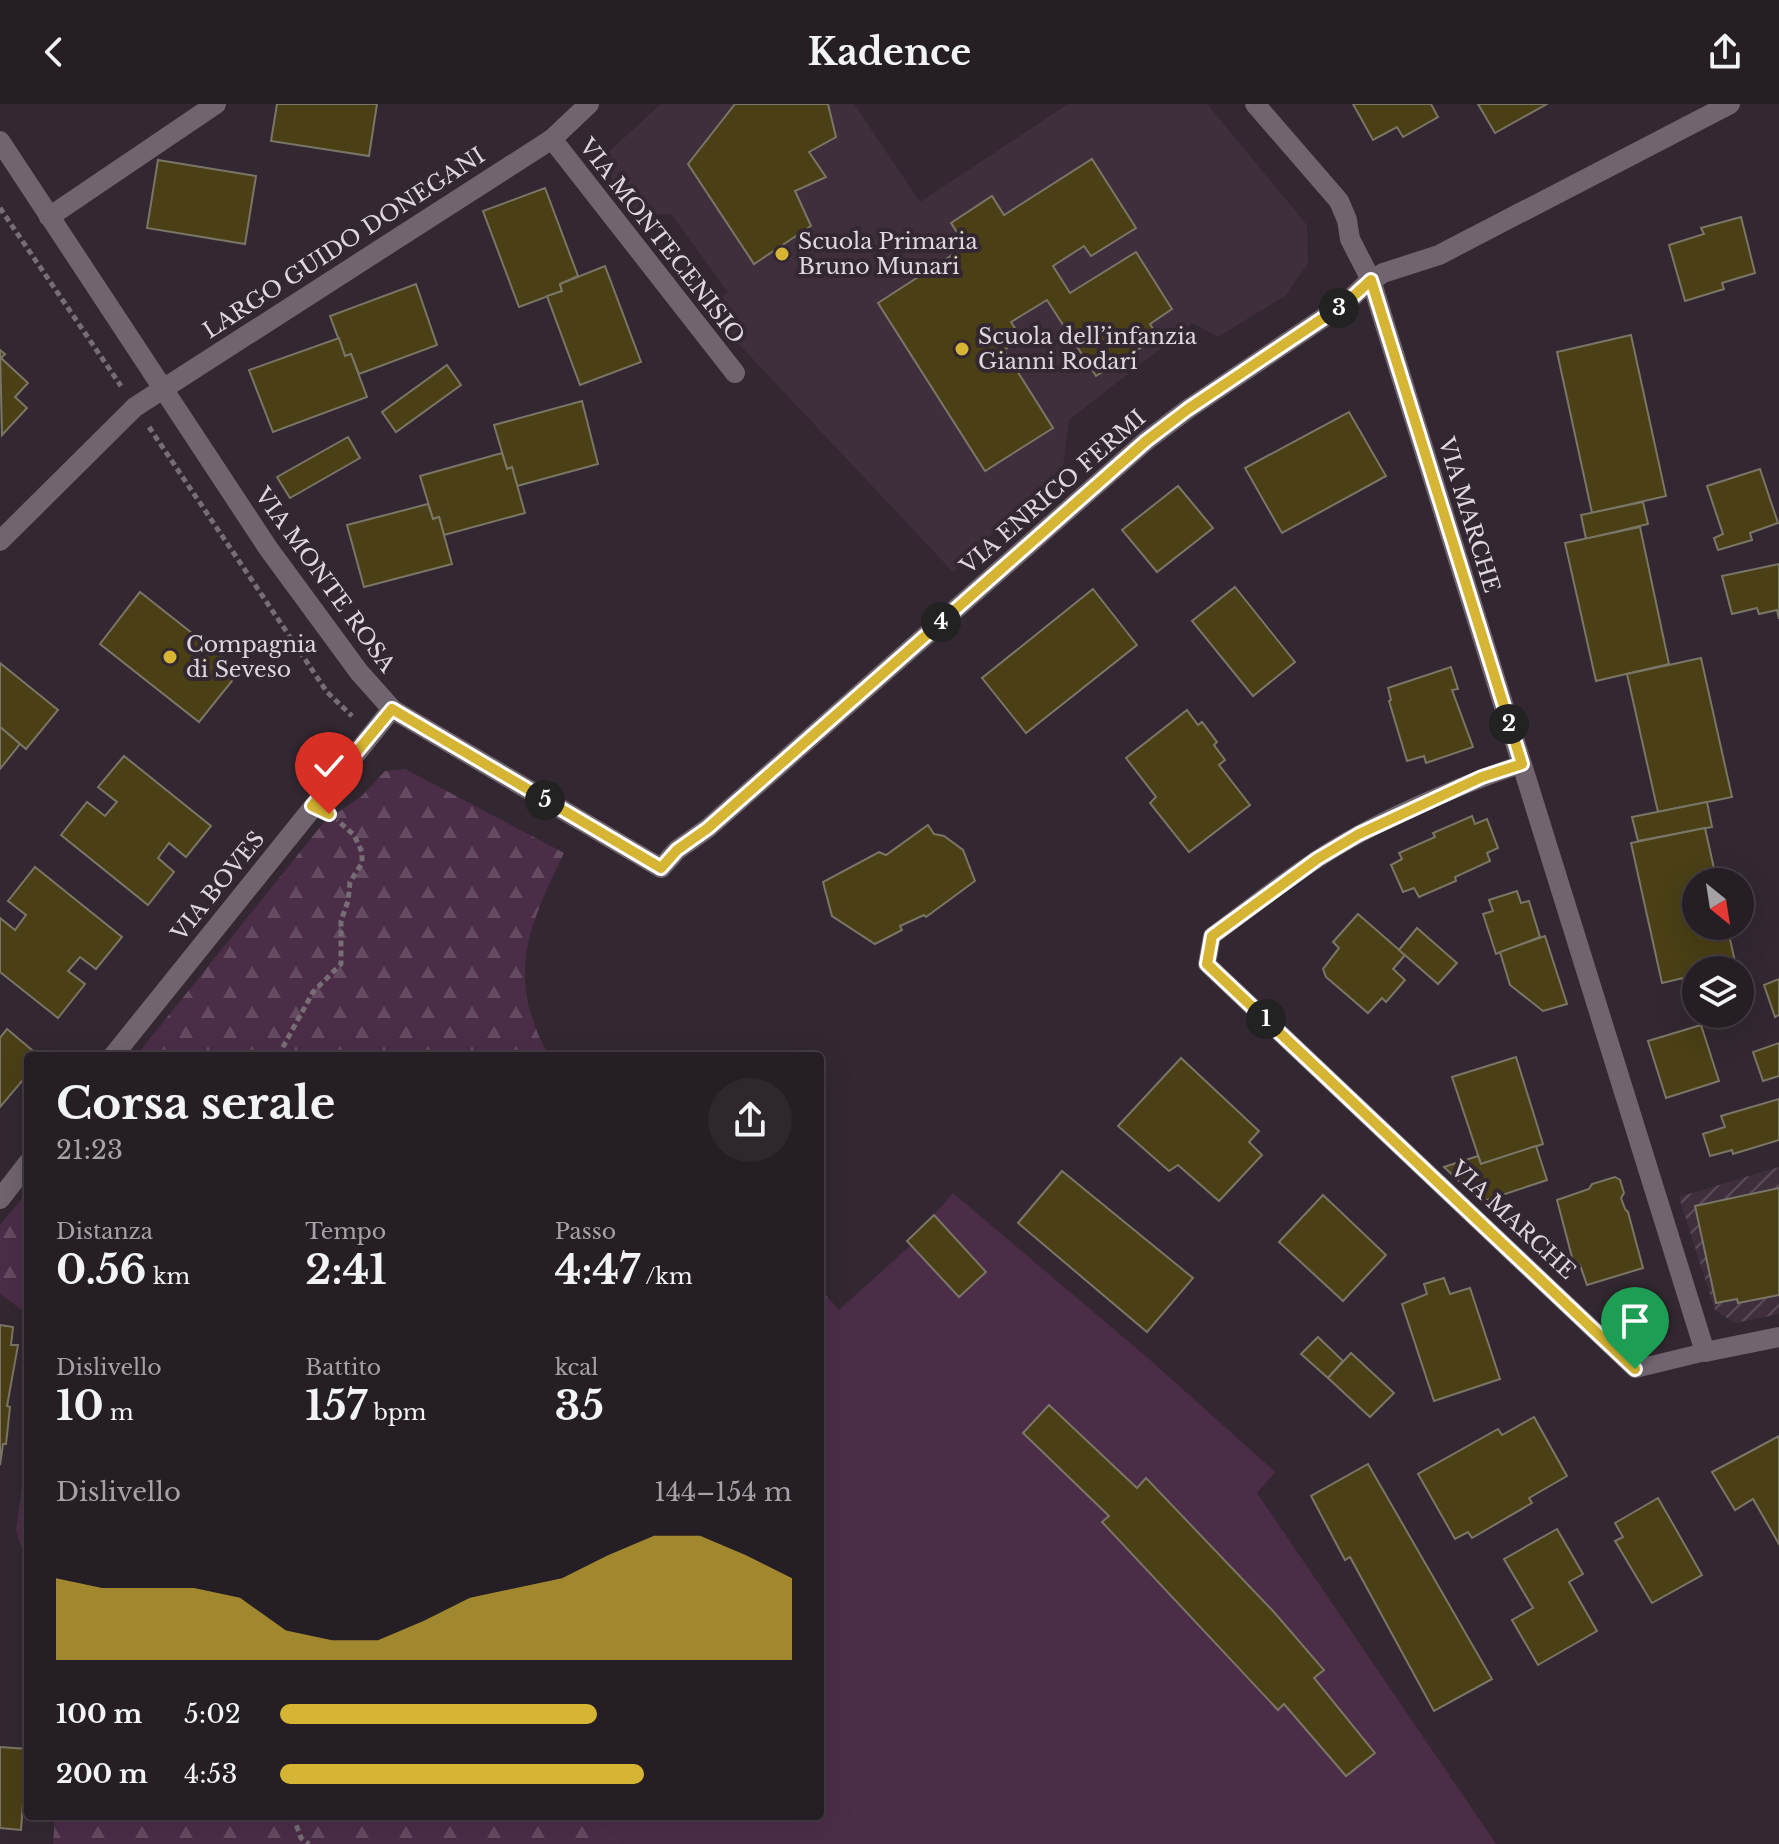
<!DOCTYPE html>
<html lang="it">
<head>
<meta charset="utf-8">
<style>
  body { margin:0; font-family:"Libre Baskerville",serif; background:#2e272d; color:#f1f3f6; height:100vh; display:flex; flex-direction:column; font-size:30px; white-space:nowrap }
  * { box-sizing:border-box; margin:0 }
  p { font-size:26px; color:#a4a2a7 }
  .icon { flex:none; width:44px; height:44px; fill:none; stroke:currentColor; stroke-width:2; stroke-linecap:round; stroke-linejoin:round }
  .map { position:relative; flex:1; overflow:hidden }
  .side { position:absolute; left:24px; top:948px; width:800px; height:768px; display:flex; flex-direction:column; background:#261e25; border-radius:8px; box-shadow:0 8px 32px #0002,0 0 0 2px #423c42 }
  .side>* { flex:none }
  .needle { width:52px; rotate:150deg }
  .buttons { position:absolute; left:1682px; top:764px; display:grid; gap:16px }
  .buttons a { display:grid; place-items:center; width:72px; height:72px; border-radius:50%; background:#261e25; box-shadow:0 8px 32px #0002,0 0 0 2px #423c42; font-size:40px }
  .pin { position:absolute; display:grid; place-items:center; width:68px; height:68px; color:#fff; margin:-82px -34px; border-radius:50% 50% 50% 0; rotate:-45deg; box-shadow:0 0 8px #0007 }
  .pin .icon { rotate:45deg }
  .km { position:absolute; width:40px; height:40px; margin:-20px; border-radius:50%; background:#222; color:#fff; font-size:22px; line-height:40px; text-align:center }
  .round { display:grid; place-items:center; flex:none; width:84px; height:84px; border-radius:42px; background:#2e272d }
  .head { display:flex; align-items:center; justify-content:space-between; height:136px; padding:0 32px }
  h1 { font-size:44px; font-weight:800; line-height:60px }
  .metrics { display:grid; grid-template-columns:repeat(3,1fr); gap:12px; height:136px; padding:8px 32px }
  .metrics div { display:grid; align-content:center }
  .metrics b { font-size:40px; font-weight:800 }
  .metrics small { font-size:22px; font-weight:400 }
  .metrics p { font-size:22px }
  .chart { height:224px; padding:16px 32px }
  .chart p { display:flex; justify-content:space-between }
  .chart svg { width:100%; height:144px; margin-top:8px; fill:#d6b534; opacity:.7 }
  ul { padding:0 32px; list-style:none; font-size:26px }
  li { display:grid; grid-template-columns:128px 96px 1fr; align-items:center; height:60px }
  li i { height:20px; border-radius:10px; background:#d6b534 }
  header { display:flex; justify-content:space-between; align-items:center; height:104px; padding:0 32px; background:#261e25; font-size:36px; font-weight:800 }
  .map>svg:first-child { display:block }
  .built { fill:#3f2f3c }
  .industrial { fill:url(#industrial-furrows) }
  .forest { fill:url(#forest-firs) }
  .green { fill:#4c2d48 }
  .building { fill:#4a3f15; stroke:#7a7667; stroke-width:2 }
  .lines { fill:none; stroke-linecap:round; stroke-linejoin:round }
  .path { stroke:#766d75; stroke-width:5; stroke-dasharray:6 4; stroke-linecap:butt }
  .service { stroke:#70646e; stroke-width:18 }
  .minor { stroke:#70646e; stroke-width:20 }
  .route-casing { stroke:#fff; stroke-width:16 }
  .route { stroke:#d6b534; stroke-width:10 }
  .poi-dot { fill:#d6b534; stroke:#332831; stroke-width:3 }
  .labels { text-anchor:middle; dominant-baseline:central; stroke-width:8; stroke-linejoin:round; paint-order:stroke }
  .street-label { font-size:22px; fill:#ded7dd; stroke:#332831 }
  .poi-label { font-size:22px; fill:#ded7dd; stroke:#332831; text-anchor:start }
</style>
</head>
<body>
<header><svg class="icon" aria-label="back" viewBox="0 0 24 24"><path d="M15 5l-7 7 7 7"/></svg>Kadence<svg class="icon" aria-label="share" viewBox="0 0 24 24"><path d="M12 15V3M7 8l5-5 5 5M5 13v7h14v-7"/></svg></header>
<div class="map">
<svg width="1779" height="1740" viewBox="0 0 1779 1740">
  <defs>
    <pattern id="industrial-furrows" width="10" height="10" patternUnits="userSpaceOnUse" patternTransform="scale(2)"><rect width="10" height="10" fill="#3f2f3c"/><path d="M-1 1l2-2M0 10L10 0M9 11l2-2" fill="none" stroke="#5a4c58"/></pattern>
    <pattern id="forest-firs" width="22" height="20" patternUnits="userSpaceOnUse" patternTransform="scale(2)"><rect width="22" height="20" fill="#4c2d48"/><path d="M5 1l3.5 6h-7zM16 11l3.5 6h-7z" fill="#654b62"/></pattern>
  </defs>
  <rect width="100%" height="100%" fill="#332831"/>
  <!-- built -->
  <path class="built" d="M661 0H854L920 98 1068 0H1207L1307 121 1308 159 1286 191 1218 233 1193 219 1069 316 1063 362 953 468 706 205 728 188 671 110 626 111 603 53Z"/>
  <!-- industrial -->
  <path class="industrial" d="M1779 1063V1210L1735 1219 1715 1206 1679 1093Z"/>
  <!-- forest -->
  <g class="forest">
    <path d="M405 665 564 749C528 823 505 874 549 952H136L325 717 362 692 385 667Z"/>
    <path d="M28 1087V1210L0 1190V1121Z"/>
    <path d="M820 1185 839 1206 820 1223Z"/>
    <path d="M28 1339V1462L16 1427Z"/>
    <path d="M55 1712H600L623 1740H53Z"/>
  </g>
  <!-- green -->
  <path class="green" d="M953 1089 1149 1255 1275 1368 1257 1389 1496 1740H623L600 1712H820V1223L911 1141 959 1193 986 1169 934 1111Z"/>
  <!-- building -->
  <g class="building">
    <path d="M277 0H377L369 52 271 37Z"/>
    <path d="M735 0H828L836 33 809 48 826 73 795 87 811 122 754 160 688 60Z"/>
    <path d="M1353 0H1431L1438 13 1403 33 1397 23 1373 36Z"/>
    <path d="M1478 0H1547L1495 29Z"/>
    <path d="M1092 55 1136 124 1091 152 1084 142 1053 162 1070 189 1136 148 1172 205 1150 220 1158 233 1096 272 1047 196 1011 218 1022 235 1004 246 1053 324 985 367 878 199 966 142 951 119 992 92 1004 111Z"/>
    <path d="M158 56 256 72 245 140 147 124Z"/>
    <path d="M545 84 578 172 560 180 562 187 519 203 483 107Z"/>
    <path d="M1741 113 1755 169 1722 179 1724 185 1685 197 1669 141 1704 130 1701 124Z"/>
    <path d="M605 162 641 258 580 281 547 192 562 187 560 180Z"/>
    <path d="M416 180 437 241 359 270 351 250 345 252 330 212Z"/>
    <path d="M1631 231 1666 392 1592 409 1557 248Z"/>
    <path d="M339 234 345 252 351 250 367 293 273 328 249 266Z"/>
    <path d="M0 246 5 250 1 254 28 279 15 293 27 304 2 331Z"/>
    <path d="M447 261 461 281 396 328 382 308Z"/>
    <path d="M582 297 598 360 517 382 512 363 507 365 494 321Z"/>
    <path d="M1349 308 1386 372 1282 429 1245 364Z"/>
    <path d="M348 333 360 354 290 394 277 373Z"/>
    <path d="M502 349 507 365 512 363 525 409 444 431 439 413 433 415 420 372Z"/>
    <path d="M1760 365 1778 419 1750 429 1752 436 1718 446 1714 434 1723 430 1707 382Z"/>
    <path d="M1178 382 1213 424 1157 468 1122 426Z"/>
    <path d="M1643 398 1648 420 1586 435 1581 411Z"/>
    <path d="M428 400 433 415 439 413 452 460 364 483 347 421Z"/>
    <path d="M1640 423 1669 560 1596 577 1565 439Z"/>
    <path d="M1779 460V515L1777 506 1759 510 1757 504 1732 510 1722 472Z"/>
    <path d="M1235 483 1295 558 1253 592 1192 517Z"/>
    <path d="M1093 485 1137 541 1026 629 982 574Z"/>
    <path d="M140 488 240 567 199 618 100 540Z"/>
    <path d="M1701 554 1732 693 1658 708 1627 570Z"/>
    <path d="M0 559 58 606 26 645 0 623Z"/>
    <path d="M1451 563 1458 585 1452 586 1473 643 1426 659 1424 652 1407 657 1389 597 1391 596 1388 584Z"/>
    <path d="M1187 606 1198 621 1202 618 1217 638 1214 641 1225 656 1219 661 1250 701 1189 748 1150 699 1156 693 1126 654Z"/>
    <path d="M0 623 20 640 0 665Z"/>
    <path d="M124 652 211 722 186 753 169 739 158 754 174 768 148 801 61 731 87 698 105 712 117 698 98 683Z"/>
    <path d="M1707 698 1712 723 1638 737 1632 713Z"/>
    <path d="M1472 712 1475 720 1487 715 1498 744 1487 749 1490 757 1455 773 1456 777 1419 793 1414 784 1403 788 1391 761 1402 755 1399 749 1435 733 1433 729Z"/>
    <path d="M928 721 934 730 944 732 963 746 975 777 926 813 924 811 900 822 902 826 875 840 832 812 823 778 879 748 886 751Z"/>
    <path d="M1705 724 1717 778H1696V822H1727L1736 862 1719 866H1696V871L1662 879 1631 739Z"/>
    <path d="M35 763 122 833 96 865 80 853 68 867 85 880 58 914 0 868V814L15 826 26 811 8 797Z"/>
    <path d="M1517 787 1521 799 1529 797 1540 833 1496 850 1483 810 1493 807 1489 796Z"/>
    <path d="M1358 810 1405 851 1393 865 1405 876 1386 898 1382 894 1368 909 1326 873 1323 865 1339 844 1333 838Z"/>
    <path d="M1417 824 1457 859 1438 880 1399 846Z"/>
    <path d="M1545 832 1567 900 1543 907 1510 881 1500 848Z"/>
    <path d="M1779 875V911L1775 913 1764 881Z"/>
    <path d="M1701 921 1719 977 1666 994 1648 937Z"/>
    <path d="M7 925 39 952H28V970L0 1003V934Z"/>
    <path d="M1779 939V972L1763 977 1753 948Z"/>
    <path d="M1516 953 1543 1040 1481 1060 1452 973Z"/>
    <path d="M1181 954 1259 1027 1249 1038 1262 1051 1219 1097 1178 1061 1169 1067 1118 1022Z"/>
    <path d="M1779 995V1036L1733 1050 1732 1046 1710 1052 1703 1030 1725 1023 1721 1012Z"/>
    <path d="M1536 1042 1547 1076 1481 1098 1444 1063 1478 1052 1481 1060Z"/>
    <path d="M1062 1067 1193 1174 1147 1228 1018 1119Z"/>
    <path d="M1615 1073 1620 1076 1624 1089 1621 1094 1625 1105 1628 1108 1643 1164 1587 1181 1580 1161 1573 1157 1557 1096 1589 1085 1592 1080Z"/>
    <path d="M1779 1084V1191L1738 1199 1737 1195 1716 1199 1695 1102Z"/>
    <path d="M1323 1091 1386 1151 1343 1197 1279 1138Z"/>
    <path d="M934 1111 986 1168 959 1193 907 1137Z"/>
    <path d="M1444 1174 1450 1190 1470 1184 1500 1275 1434 1297 1402 1200 1427 1190 1424 1180Z"/>
    <path d="M0 1221 13 1223 11 1241H18L7 1302 10 1303 6 1340H3L0 1361Z"/>
    <path d="M1318 1233 1343 1257 1328 1274 1301 1250Z"/>
    <path d="M1351 1249 1394 1289 1370 1313 1328 1274Z"/>
    <path d="M1049 1301 1137 1384 1146 1374 1273 1507 1324 1566 1314 1574 1375 1649 1346 1672 1284 1600 1278 1606 1102 1418 1109 1412 1023 1329Z"/>
    <path d="M1534 1313 1567 1372 1529 1394 1532 1399 1472 1434 1468 1428 1455 1435 1418 1370 1498 1325 1502 1331Z"/>
    <path d="M1779 1332V1440L1753 1395 1735 1406 1712 1368Z"/>
    <path d="M1368 1360 1492 1575 1434 1607 1350 1453 1345 1456 1311 1392Z"/>
    <path d="M1658 1394 1702 1471 1652 1499 1615 1437 1623 1433 1615 1419Z"/>
    <path d="M1557 1425 1583 1470 1569 1478 1597 1527 1538 1561 1512 1516 1533 1504 1504 1455Z"/>
    <path d="M0 1643 27 1645 21 1726 0 1724Z"/>
  </g>
  <g class="lines">
    <!-- path -->
    <g class="path">
      <path d="M0 104 121 282"/>
      <path d="M149 323 327 588 352 612"/>
      <path d="M278 952 313 888 341 860V817L348 797 350 778 362 759V748L354 731 337 716"/>
      <path d="M293 1712 301 1734 309 1740"/>
    </g>
    <!-- service -->
    <path class="service" d="M1522 660C1457 682 1373 718 1316 756 1281 779 1247 806 1212 832L1207 860 1635 1265 1705 1248"/>
    <!-- minor -->
    <g class="minor">
      <path d="M1255 0 1339 97 1347 116 1350 135 1371 176 1705 1248 1779 1233"/>
      <path d="M552 35 735 269"/>
      <path d="M0 37 268 444 359 568 392 605 661 764 677 746 708 724 1146 337 1188 305 1347 198 1365 181 1383 169 1439 151 1730 0"/>
      <path d="M49 113 216 0"/>
      <path d="M0 437 135 303 552 35 589 0"/>
      <path d="M113 952 392 605"/>
      <path d="M0 1095 28 1059"/>
    </g>
  </g>
  <g class="lines">
    <defs>
      <path id="route" d="M329 710 312 702 392 605 661 764 677 746 708 724 1146 337 1188 305 1347 198 1371 176 1522 660 1482 673 1359 730 1317 755 1212 832 1207 860 1635 1265"/>
    </defs>
    <!-- route casing -->
    <use href="#route" class="route-casing"/>
    <!-- route -->
    <use href="#route" class="route"/>
  </g>
  <!-- markers -->
  <g class="poi-dot">
    <circle cx="782" cy="150" r="8"/>
    <circle cx="962" cy="245" r="8"/>
    <circle cx="170" cy="553" r="8"/>
  </g>
  <g class="labels">
    <!-- street labels -->
    <g class="street-label">
      <text transform="translate(662 137) rotate(52)">VIA MONTECENISIO</text>
      <text transform="translate(344 139) rotate(-33)">LARGO GUIDO DONEGANI</text>
      <text transform="translate(1053 388) rotate(-41)">VIA ENRICO FERMI</text>
      <text transform="translate(1469 411) rotate(73)">VIA MARCHE</text>
      <text transform="translate(325 476) rotate(54)">VIA MONTE ROSA</text>
      <text transform="translate(218 782) rotate(-51)">VIA BOVES</text>
      <text transform="translate(1513 1116) rotate(43)">VIA MARCHE</text>
    </g>
    <!-- poi labels -->
    <g class="poi-label">
      <text x="798" y="137">Scuola Primaria<tspan x="798" dy="25">Bruno Munari</tspan></text>
      <text x="978" y="232">Scuola dell’infanzia<tspan x="978" dy="25">Gianni Rodari</tspan></text>
      <text x="186" y="540">Compagnia<tspan x="186" dy="25">di Seveso</tspan></text>
    </g>
  </g>
</svg>
<div class="buttons">
<a><svg class="needle" viewBox="-14 -14 28 28"><path d="M0-13l5 13h-10z" fill="#e53935"/><path d="M0 13l5-13h-10z" fill="#a4a2a7"/></svg></a>
<a><svg class="icon" aria-label="layers" viewBox="0 0 24 24"><path d="M12 4l9 5-9 5-9-5zM3 14l9 5 9-5"/></svg></a>
</div>
<div class="pin" style="left:1635px;top:1265px;background:#1e9e55"><svg class="icon" aria-label="arrive" viewBox="0 0 24 24"><path d="M6 21V4h12l-3 4 3 4H6"/></svg></div>
<div class="pin" style="left:329px;top:710px;background:#d93025"><svg class="icon" aria-label="check" viewBox="0 0 24 24"><path d="M5 12l5 5 9-10"/></svg></div>
<b class="km" style="left:1266px;top:915px">1</b>
<b class="km" style="left:1509px;top:620px">2</b>
<b class="km" style="left:1339px;top:204px">3</b>
<b class="km" style="left:941px;top:518px">4</b>
<b class="km" style="left:545px;top:696px">5</b>
<section class="side">
<div class="head"><div><h1>Corsa serale</h1><p>21:23</p></div><a class="round"><svg class="icon" aria-label="share" viewBox="0 0 24 24"><path d="M12 15V3M7 8l5-5 5 5M5 13v7h14v-7"/></svg></a></div>
<div class="metrics">
<div><p>Distanza</p><b>0.56<small> km</small></b></div>
<div><p>Tempo</p><b>2:41</b></div>
<div><p>Passo</p><b>4:47<small> /km</small></b></div>
</div>
<div class="metrics">
<div><p>Dislivello</p><b>10<small> m</small></b></div>
<div><p>Battito</p><b>157<small> bpm</small></b></div>
<div><p>kcal</p><b>35</b></div>
</div>
<div class="chart"><p><span>Dislivello</span>144–154 m</p>
<svg viewBox="0 0 160 44" preserveAspectRatio="none"><path d="M0 44V19L10 22L20 22L30 22L40 25L50 35L60 38L70 38L80 32L90 25L100 22L110 19L120 12L130 6L140 6L150 12L160 19V44z"/></svg>
</div>
<ul>
<li><b>100 m</b>5:02<i style="width:62%"></i></li>
<li><b>200 m</b>4:53<i style="width:71%"></i></li>
</ul>
</section>
</div>
</body>
</html>
